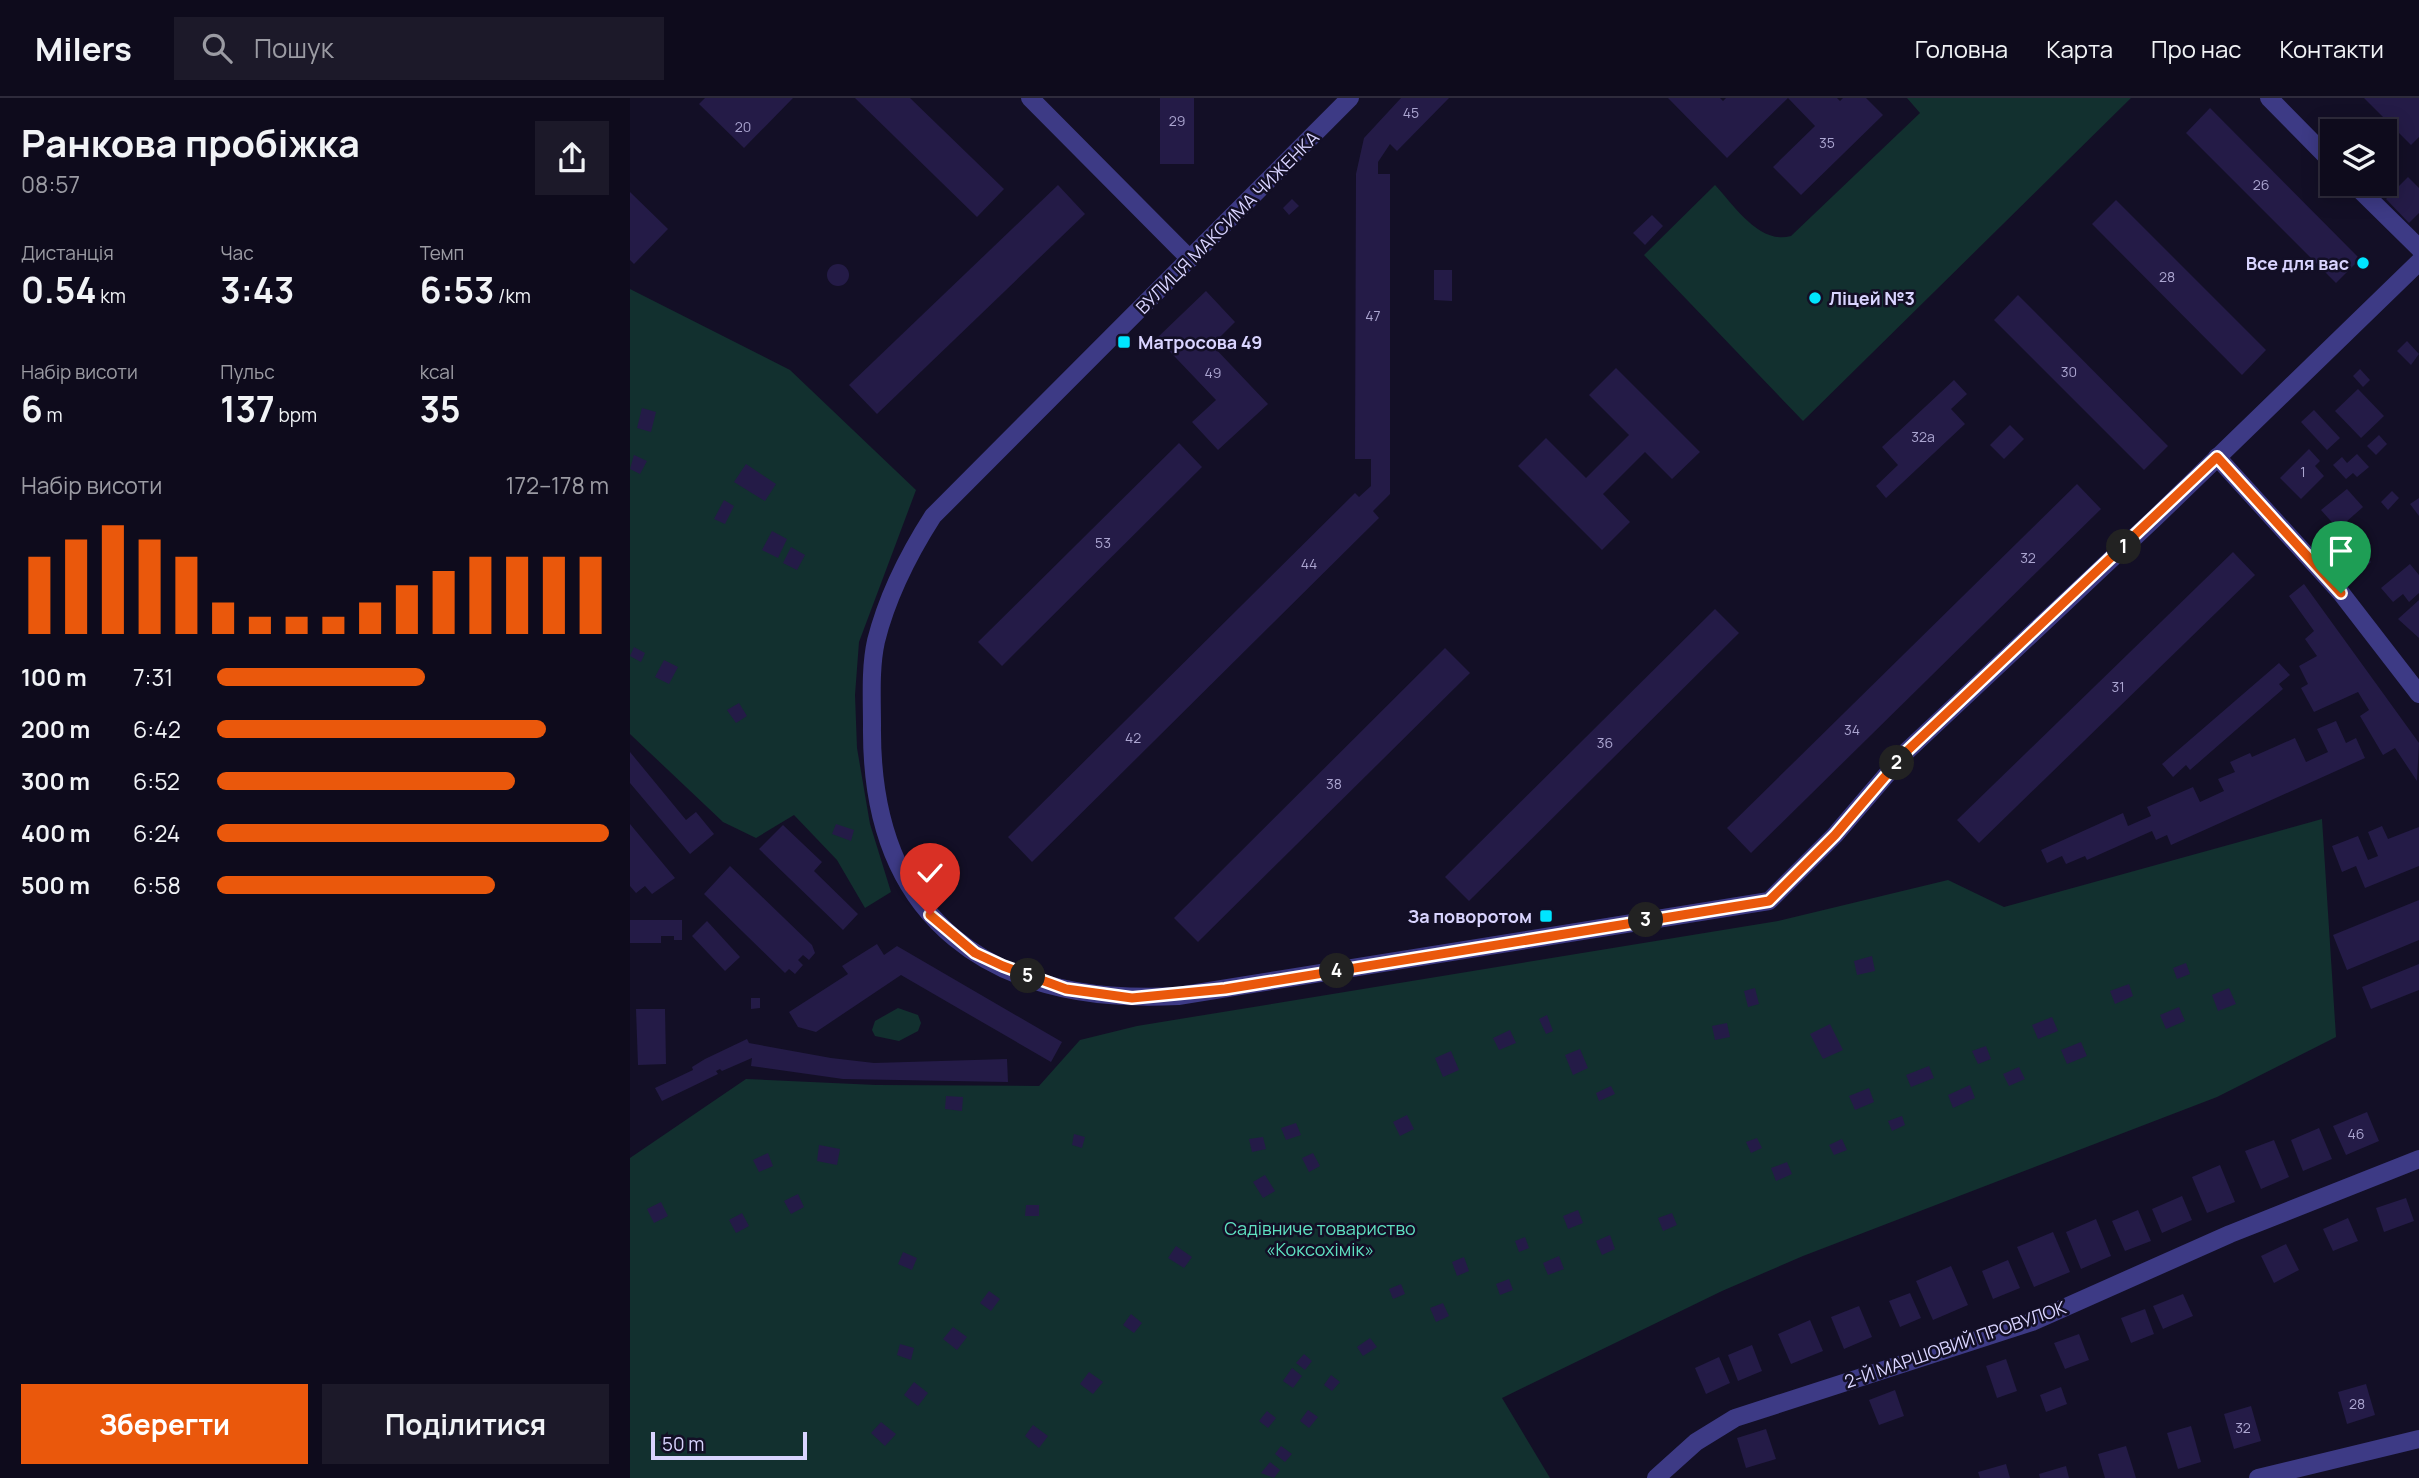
<!DOCTYPE html>
<html lang="uk">
<head>
<meta charset="utf-8">
<style>
  body { margin:0; font-family:Manrope,sans-serif; background:#1c1929; color:#f1f3f6; height:100vh; display:flex; flex-direction:column; font-size:26px; white-space:nowrap }
  * { box-sizing:border-box; margin:0 }
  p { font-size:23px; color:#9b9ba3 }
  .icon { flex:none; width:38px; height:38px; fill:none; stroke:currentColor; stroke-width:2; stroke-linecap:round; stroke-linejoin:round }
  .map { position:relative; flex:1; overflow:hidden }
  .drawer { display:flex; flex-direction:column; background:#0e0b1c; width:630px }
  .drawer>* { flex:none }
  .fabs { position:absolute; left:1690px; top:21px; display:grid; gap:14px }
  .fabs a { display:grid; place-items:center; width:77px; height:77px; border-radius:0px; background:#0e0b1c; box-shadow:0 4px 18px #0003,0 0 0 2px #2e2b3b; font-size:35px }
  .scale { position:absolute; left:21px; bottom:18px; width:156px; box-sizing:border-box; padding-left:7px; border:4px solid #d9d4ff; border-top:0; font-size:19px; line-height:24px; white-space:nowrap; color:#d9d4ff; -webkit-text-stroke:5px #130f26; paint-order:stroke }
  .pin { position:absolute; display:grid; place-items:center; width:60px; height:60px; color:#fff; margin:-72px -30px; border-radius:50% 50% 50% 0; rotate:-45deg; box-shadow:0 0 7px #0007 }
  .pin .icon { rotate:45deg }
  .km { position:absolute; width:35px; height:35px; margin:-18px; border-radius:50%; background:#222; color:#fff; font-size:19px; line-height:35px; text-align:center }
  .round { display:grid; place-items:center; flex:none; width:74px; height:74px; border-radius:0px; background:#1c1929 }
  .overview { display:flex; align-items:center; justify-content:space-between; height:119px; padding:0 21px }
  h1 { font-size:38px; font-weight:700; line-height:52px }
  .stats { display:grid; grid-template-columns:repeat(3,1fr); gap:10px; height:119px; padding:7px 21px }
  .stats div { display:grid; align-content:center }
  .stats b { font-size:35px; font-weight:700 }
  .stats small { font-size:19px; font-weight:400 }
  .stats p { font-size:19px }
  .chart { height:196px; padding:14px 21px }
  .chart p { display:flex; justify-content:space-between }
  .chart svg { width:100%; height:126px; margin-top:7px; stroke:#ea580c; stroke-width:6 }
  .cta { display:flex; gap:14px; margin-top:auto; padding:14px 21px }
  .cta a { flex:1; height:80px; border-radius:0px; background:#ea580c; color:#fff; font-size:28px; font-weight:700; line-height:80px; text-align:center }
  .cta a+a { background:#1c1929; color:#f1f3f6 }
  ul { padding:0 21px; list-style:none; font-size:23px }
  li { display:grid; grid-template-columns:112px 84px 1fr; align-items:center; height:52px }
  li i { height:18px; border-radius:9px; background:#ea580c }
  header { display:flex; align-items:center; gap:42px; box-sizing:border-box; height:98px; padding:0 35px; background:#0e0b1c; border-bottom:2px solid #2e2b3b }
  header strong { font-size:33px }
  nav { display:flex; gap:38px; margin-inline-start:auto; font-size:24px }
  .search { width:490px; height:63px; background:#1c1929; display:flex; align-items:center; gap:18px; box-sizing:border-box; padding:0 24px; border-radius:0px; color:#9b9ba3; font-size:26px }
  main { display:flex; flex:1; min-height:0 }
  .map>svg:first-child { display:block }
  .green { fill:#12302f }
  .building { fill:#241b47 }
  .lines { fill:none; stroke-linecap:round; stroke-linejoin:round }
  .minor { stroke:#3d3a85; stroke-width:18 }
  .route-casing { stroke:#fff; stroke-width:14 }
  .route { stroke:#ea580c; stroke-width:9 }
  .poi-dot { fill:#00e5ff; stroke:#130f26; stroke-width:2.5 }
  .labels { text-anchor:middle; dominant-baseline:central; stroke-width:5; stroke-linejoin:round; paint-order:stroke }
  .number-label { font-size:14px; fill:#aca6d1 }
  .street-label { font-size:18px; fill:#d9d4ff; stroke:#130f26 }
  .poi-label { font-size:18px; font-weight:bold; fill:#d9d4ff; stroke:#130f26; text-anchor:end }
  .park-label { font-size:18px; fill:#5fe0c0; stroke:#130f26 }
</style>
</head>
<body>
<header>
<strong>Milers</strong>
<div class="search"><svg class="icon" aria-label="search" viewBox="0 0 24 24"><circle cx="10" cy="10" r="6"/><path d="M15 15l6 6"/></svg>Пошук</div>
<nav><a>Головна</a><a>Карта</a><a>Про нас</a><a>Контакти</a></nav>
</header>
<main>
<section class="drawer">
<div class="overview"><div><h1>Ранкова пробіжка</h1><p>08:57</p></div><a class="round"><svg class="icon" aria-label="share" viewBox="0 0 24 24"><path d="M12 15V3M7 8l5-5 5 5M5 13v7h14v-7"/></svg></a></div>
<div class="stats">
<div><p>Дистанція</p><b>0.54<small> km</small></b></div>
<div><p>Час</p><b>3:43</b></div>
<div><p>Темп</p><b>6:53<small> /km</small></b></div>
</div>
<div class="stats">
<div><p>Набір висоти</p><b>6<small> m</small></b></div>
<div><p>Пульс</p><b>137<small> bpm</small></b></div>
<div><p>kcal</p><b>35</b></div>
</div>
<div class="chart"><p><span>Набір висоти</span>172–178 m</p>
<svg viewBox="0 0 160 44" preserveAspectRatio="none"><path d="M5 44V17M15 44V11M25 44V6M35 44V11M45 44V17M55 44V33M65 44V38M75 44V38M85 44V38M95 44V33M105 44V27M115 44V22M125 44V17M135 44V17M145 44V17M155 44V17"/></svg>
</div>
<ul>
<li><b>100 m</b>7:31<i style="width:53%"></i></li>
<li><b>200 m</b>6:42<i style="width:84%"></i></li>
<li><b>300 m</b>6:52<i style="width:76%"></i></li>
<li><b>400 m</b>6:24<i style="width:100%"></i></li>
<li><b>500 m</b>6:58<i style="width:71%"></i></li>
</ul>
<div class="cta"><a>Зберегти</a><a>Поділитися</a></div>
</section>
<div class="map">
<svg width="1789" height="1380" viewBox="0 0 1789 1380">
  <rect width="100%" height="100%" fill="#130f26"/>
  <!-- green -->
  <g class="green">
    <path d="M1277 0H1501L1173 323 1014 157 1085 87C1104 107 1129 147 1161 138L1290 15Z"/>
    <path d="M0 191 160 272 286 392 229 544 225 597 227 650 240 726 261 794 235 810 207 762 164 717 126 740 93 724 0 636Z"/>
    <path d="M1692 721 1706 939 1587 999 1173 1158 1092 1193 872 1300 920 1380H0V1060L116 981 246 987 409 988 450 942 507 928 1148 823 1318 782 1374 809Z"/>
    <path d="M268 910 288 917 291 925 288 933 269 943 245 938 242 932 245 923Z"/>
  </g>
  <!-- building -->
  <g class="building">
    <path d="M75 0H163L114 50 69 6Z"/>
    <path d="M225 0H280L374 91 347 119Z"/>
    <rect x="530" y="0" width="34" height="66"/>
    <path d="M771 0H819L767 53 760 46 748 64V76H760V396L743 413 749 420 402 764 378 739 725 395 729 399 741 388V361H725L726 76 734 40Z"/>
    <path d="M1038 0H1090L1093 3 1096 0H1207L1210 3 1213 0H1236L1253 17 1171 97 1143 69 1185 28 1158 0 1097 60Z"/>
    <path d="M1734 0H1789V39L1781 47Z"/>
    <path d="M1580 10 1730 161 1706 185 1556 35Z"/>
    <path d="M1778 79 1789 90V115L1779 125 1756 101Z"/>
    <path d="M428 87 455 116 247 316 219 287Z"/>
    <path d="M0 94 38 131 4 166 0 162Z"/>
    <path d="M662 101 669 108 659 117 653 110Z"/>
    <path d="M1486 102 1636 252 1612 277 1462 126Z"/>
    <path d="M1022 117 1033 128 1015 147 1003 135Z"/>
    <circle cx="208" cy="177" r="11"/>
    <path d="M804 172H822V203L804 202Z"/>
    <path d="M576 193 605 224 582 247 638 306 588 352 562 324 586 302 527 240Z"/>
    <path d="M1388 197 1538 348 1514 372 1364 222Z"/>
    <path d="M1777 243 1789 256 1781 267 1767 253Z"/>
    <path d="M986 270 1070 354 1042 381 1015 354 973 396 1000 424 972 452 888 368 916 340 956 380 999 337 959 297Z"/>
    <path d="M1730 271 1740 282 1733 289 1723 278Z"/>
    <path d="M1324 282 1337 296 1321 311 1335 326 1256 400 1246 388 1268 367 1252 349Z"/>
    <path d="M1728 291 1754 318 1731 340 1705 313Z"/>
    <path d="M12 310 26 314 21 334 7 330Z"/>
    <path d="M1684 312 1710 340 1697 352 1671 324Z"/>
    <path d="M1380 327 1394 341 1374 361 1360 347Z"/>
    <path d="M1749 337 1757 346 1746 357 1737 348Z"/>
    <path d="M549 345 572 369 372 568 348 544Z"/>
    <path d="M1679 351 1690 363 1685 368 1694 378 1671 401 1650 380Z"/>
    <path d="M1727 356 1739 369 1727 379 1723 375 1716 381 1703 367 1712 359 1717 365Z"/>
    <path d="M4 357 17 363 10 376 0 371Z"/>
    <path d="M116 366 146 386 135 403 104 384Z"/>
    <path d="M1447 386 1471 411 1121 755 1097 730Z"/>
    <path d="M1717 391 1733 409 1708 431 1691 412Z"/>
    <path d="M1762 393 1769 400 1758 412 1751 404Z"/>
    <path d="M1789 400V418L1780 406Z"/>
    <path d="M94 402 104 408 95 426 84 421Z"/>
    <path d="M142 433 157 441 148 460 132 452Z"/>
    <path d="M1726 448 1741 464 1727 478 1712 461Z"/>
    <path d="M161 449 175 457 167 472 153 465Z"/>
    <path d="M1603 454 1625 477 1349 745 1327 722Z"/>
    <path d="M1780 466 1789 477V495L1779 504 1773 496 1763 504 1751 490Z"/>
    <path d="M1674 486 1789 645 1787 683 1765 650 1753 657 1730 618 1739 612 1728 594 1684 614 1671 590 1678 586 1669 568 1687 558 1675 541 1684 533 1659 498Z"/>
    <path d="M1789 502V540L1768 521Z"/>
    <path d="M1085 511 1109 535 839 803 815 779Z"/>
    <path d="M4 549 15 555 11 564 0 558Z"/>
    <path d="M815 550 840 575 568 844 544 820Z"/>
    <path d="M34 562 48 569 39 586 25 579Z"/>
    <path d="M1649 565 1660 577 1649 586 1653 591 1560 672 1556 667 1543 679 1532 666Z"/>
    <path d="M109 605 117 618 106 625 97 612Z"/>
    <path d="M1706 623 1716 645 1726 640 1735 660 1541 747 1537 737 1526 742 1522 733 1457 762 1455 758 1436 766 1432 758 1417 765 1411 752 1493 715 1498 728 1521 718 1517 709 1563 689 1570 704 1594 693 1588 681 1605 674 1600 664 1620 655 1622 659 1665 640 1676 664 1698 654 1687 631Z"/>
    <path d="M0 654 56 722 66 714 84 736 60 756 0 685Z"/>
    <path d="M0 726 45 780 22 796 15 788 6 795 0 788Z"/>
    <path d="M206 726 224 732 221 743 202 736Z"/>
    <path d="M153 727 192 764 184 773 228 816 213 832 129 751Z"/>
    <path d="M1752 728 1758 741 1789 729V768L1735 790 1726 768 1712 774 1702 748 1728 738 1738 762 1748 758 1738 734Z"/>
    <path d="M100 768 182 847 185 855 179 862 173 857 168 862 173 867 165 876 159 871 155 875 74 796Z"/>
    <path d="M1789 802V842L1717 872 1703 837Z"/>
    <path d="M0 822H52V842H44V838H31V845H0Z"/>
    <path d="M77 823 110 859 95 873 62 838Z"/>
    <path d="M247 846 254 857 267 848 432 944 421 964 271 877 186 934 168 929 159 914 218 876 212 868Z"/>
    <path d="M1242 858 1245 873 1227 877 1224 863Z"/>
    <path d="M1556 865 1560 876 1547 881 1543 870Z"/>
    <path d="M1789 866V892L1741 911 1732 889Z"/>
    <path d="M1499 886 1503 898 1485 906 1480 893Z"/>
    <path d="M1125 890 1129 906 1118 909 1114 893Z"/>
    <path d="M1599 890 1606 906 1588 913 1582 897Z"/>
    <path d="M121 900H130V910L121 911Z"/>
    <path d="M1549 909 1555 923 1536 931 1530 917Z"/>
    <path d="M6 911H35L36 966 8 967Z"/>
    <path d="M917 917 923 933 916 936 909 921Z"/>
    <path d="M1422 919 1428 933 1408 941 1402 927Z"/>
    <path d="M1097 925 1100 939 1085 942 1082 928Z"/>
    <path d="M1200 926 1213 952 1193 961 1180 936Z"/>
    <path d="M880 932 886 945 869 952 863 940Z"/>
    <path d="M117 941 119 945 201 960 244 965 377 961 378 984 213 981 121 968 122 960 92 973 90 971 86 973 88 976 32 1003 25 990 63 972 62 969 75 961Z"/>
    <path d="M1451 944 1457 958 1437 966 1431 952Z"/>
    <path d="M1356 948 1361 961 1348 966 1342 953Z"/>
    <path d="M950 951 958 970 943 977 935 957Z"/>
    <path d="M821 953 829 972 813 979 805 960Z"/>
    <path d="M1299 968 1304 980 1281 989 1276 977Z"/>
    <path d="M1389 969 1395 981 1379 988 1373 976Z"/>
    <path d="M1340 987 1345 1000 1323 1010 1318 997Z"/>
    <path d="M981 988 985 996 969 1003 966 995Z"/>
    <path d="M1239 990 1244 1004 1225 1012 1219 998Z"/>
    <path d="M316 998 333 999 332 1013 315 1011Z"/>
    <path d="M1737 1014 1749 1043 1716 1057 1703 1028Z"/>
    <path d="M777 1017 784 1031 770 1038 763 1024Z"/>
    <path d="M1272 1018 1275 1027 1262 1033 1258 1023Z"/>
    <path d="M666 1025 671 1037 656 1042 651 1030Z"/>
    <path d="M1689 1030 1702 1061 1673 1073 1661 1042Z"/>
    <path d="M444 1036 455 1039 452 1050 442 1047Z"/>
    <path d="M633 1039 636 1051 622 1054 619 1041Z"/>
    <path d="M1127 1040 1132 1050 1121 1055 1116 1044Z"/>
    <path d="M1212 1041 1217 1052 1204 1057 1199 1047Z"/>
    <path d="M1644 1042 1659 1079 1631 1091 1615 1053Z"/>
    <path d="M189 1047 210 1051 207 1067 187 1063Z"/>
    <path d="M138 1055 143 1068 129 1074 123 1062Z"/>
    <path d="M683 1055 690 1068 679 1074 672 1060Z"/>
    <path d="M1157 1064 1162 1076 1146 1083 1141 1070Z"/>
    <path d="M1590 1067 1605 1104 1577 1115 1562 1079Z"/>
    <path d="M635 1077 645 1093 633 1100 623 1084Z"/>
    <path d="M168 1096 174 1109 161 1116 154 1103Z"/>
    <path d="M1552 1098 1562 1122 1532 1135 1522 1111Z"/>
    <path d="M1776 1100 1784 1123 1754 1134 1746 1110Z"/>
    <path d="M31 1104 38 1118 24 1125 17 1111Z"/>
    <path d="M396 1107H409V1118H395Z"/>
    <path d="M948 1112 953 1125 938 1131 933 1118Z"/>
    <path d="M1508 1112 1521 1143 1495 1153 1482 1123Z"/>
    <path d="M112 1115 119 1128 106 1135 99 1122Z"/>
    <path d="M1042 1115 1047 1127 1033 1133 1028 1120Z"/>
    <path d="M1718 1120 1728 1143 1703 1153 1693 1131Z"/>
    <path d="M1466 1121 1481 1158 1451 1171 1436 1134Z"/>
    <path d="M1423 1134 1440 1174 1404 1189 1387 1149Z"/>
    <path d="M980 1137 985 1151 972 1157 966 1143Z"/>
    <path d="M895 1139 899 1150 889 1154 885 1143Z"/>
    <path d="M1656 1146 1669 1172 1644 1185 1631 1158Z"/>
    <path d="M546 1148 562 1159 554 1170 538 1160Z"/>
    <path d="M273 1154 287 1160 282 1172 268 1166Z"/>
    <path d="M929 1158 934 1171 918 1177 913 1165Z"/>
    <path d="M834 1159 839 1173 827 1178 822 1164Z"/>
    <path d="M1378 1162 1390 1190 1363 1201 1352 1173Z"/>
    <path d="M1321 1168 1338 1207 1303 1222 1286 1183Z"/>
    <path d="M879 1181 883 1192 870 1197 866 1186Z"/>
    <path d="M771 1186 775 1196 763 1201 759 1191Z"/>
    <path d="M359 1193 370 1201 361 1213 350 1205Z"/>
    <path d="M1280 1195 1291 1220 1270 1229 1259 1203Z"/>
    <path d="M1553 1196 1563 1218 1533 1231 1523 1208Z"/>
    <path d="M813 1205 819 1218 806 1224 800 1210Z"/>
    <path d="M1229 1208 1242 1239 1214 1251 1201 1219Z"/>
    <path d="M1515 1211 1524 1236 1501 1245 1491 1220Z"/>
    <path d="M501 1216 512 1225 504 1235 493 1227Z"/>
    <path d="M1180 1222 1193 1253 1161 1266 1148 1236Z"/>
    <path d="M323 1229 337 1239 327 1252 313 1241Z"/>
    <path d="M1449 1236 1459 1262 1435 1271 1424 1245Z"/>
    <path d="M740 1240 747 1249 733 1258 727 1249Z"/>
    <path d="M270 1246 284 1250 281 1262 267 1257Z"/>
    <path d="M1122 1247 1132 1273 1108 1283 1098 1257Z"/>
    <path d="M674 1256 682 1263 675 1272 666 1265Z"/>
    <path d="M1089 1259 1100 1285 1076 1296 1065 1270Z"/>
    <path d="M1376 1261 1387 1293 1367 1300 1356 1268Z"/>
    <path d="M662 1270 672 1278 663 1290 653 1283Z"/>
    <path d="M459 1274 473 1284 463 1296 450 1286Z"/>
    <path d="M701 1277 710 1284 702 1293 694 1287Z"/>
    <path d="M284 1284 298 1295 288 1308 274 1297Z"/>
    <path d="M1736 1286 1745 1317 1717 1326 1708 1294Z"/>
    <path d="M1431 1289 1437 1306 1416 1314 1410 1297Z"/>
    <path d="M1265 1292 1274 1318 1249 1327 1239 1302Z"/>
    <path d="M1621 1308 1631 1343 1604 1351 1594 1316Z"/>
    <path d="M678 1312 688 1319 679 1330 670 1323Z"/>
    <path d="M637 1313 646 1320 638 1330 629 1323Z"/>
    <path d="M251 1324 266 1336 255 1348 241 1335Z"/>
    <path d="M403 1327 418 1338 409 1350 395 1338Z"/>
    <path d="M1561 1328 1571 1364 1548 1371 1537 1335Z"/>
    <path d="M1136 1331 1146 1361 1116 1370 1107 1340Z"/>
    <path d="M651 1348 662 1356 655 1364 645 1356Z"/>
    <path d="M1496 1348 1506 1380H1475L1468 1356Z"/>
    <path d="M640 1364 650 1372 644 1380 631 1375Z"/>
    <path d="M1376 1366 1380 1380H1350L1348 1374Z"/>
    <path d="M1436 1368 1439 1380H1410L1409 1376Z"/>
  </g>
  <g class="lines">
    <!-- minor -->
    <g class="minor">
      <path d="M400 0 560 161"/>
      <path d="M720 0 303 418C278 457 257 499 246 543 240 570 242 601 242 628 240 823 362 908 548 898L1139 803 1205 737 1277 653 1526 419 1789 164"/>
      <path d="M1639 0 1703 65"/>
      <path d="M1724 86 1789 150"/>
      <path d="M1587 359 1711 495 1789 596"/>
      <path d="M1026 1380 1066 1344 1105 1320 1402 1224 1600 1136 1789 1061"/>
      <path d="M1628 1380 1789 1341"/>
    </g>
  </g>
  <g class="lines">
    <defs>
      <path id="route" d="M300 817 345 855 373 868 436 891 502 900 595 891 1139 803 1205 737 1277 653 1587 359 1711 495"/>
    </defs>
    <!-- route casing -->
    <use href="#route" class="route-casing"/>
    <!-- route -->
    <use href="#route" class="route"/>
  </g>
  <!-- markers -->
  <g class="poi-dot">
    <circle cx="1733" cy="165" r="7"/>
    <circle cx="1185" cy="200" r="7"/>
    <rect x="487" y="237" width="14" height="14" rx="3.5"/>
    <rect x="909" y="811" width="14" height="14" rx="3.5"/>
  </g>
  <g class="labels">
    <!-- number labels -->
    <g class="number-label">
      <text x="781" y="14">45</text>
      <text x="547" y="22">29</text>
      <text x="113" y="28">20</text>
      <text x="1197" y="44">35</text>
      <text x="1631" y="86">26</text>
      <text x="1537" y="178">28</text>
      <text x="743" y="217">47</text>
      <text x="1439" y="273">30</text>
      <text x="583" y="274">49</text>
      <text x="1293" y="338">32а</text>
      <text x="1673" y="373">1</text>
      <text x="473" y="444">53</text>
      <text x="1398" y="459">32</text>
      <text x="679" y="465">44</text>
      <text x="1488" y="588">31</text>
      <text x="1222" y="631">34</text>
      <text x="503" y="639">42</text>
      <text x="975" y="644">36</text>
      <text x="704" y="685">38</text>
      <text x="1726" y="1035">46</text>
      <text x="1727" y="1305">28</text>
      <text x="1613" y="1329">32</text>
    </g>
    <!-- street labels -->
    <g class="street-label">
      <text transform="translate(597 124) rotate(-45)">ВУЛИЦЯ МАКСИМА ЧИЖЕНКА</text>
      <text transform="translate(1325 1246) rotate(-19)">2-Й МАРШОВИЙ ПРОВУЛОК</text>
    </g>
    <!-- poi labels -->
    <g class="poi-label">
      <text x="1719" y="165">Все для вас</text>
      <text x="1199" y="200" text-anchor="start">Ліцей №3</text>
      <text x="508" y="244" text-anchor="start">Матросова 49</text>
      <text x="902" y="818">За поворотом</text>
    </g>
    <!-- park labels -->
    <g class="park-label">
      <text x="690" y="1130">Садівниче товариство<tspan x="690" dy="21">«Коксохімік»</tspan></text>
    </g>
  </g>
</svg>
<div class="fabs">
<a><svg class="icon" aria-label="layers" viewBox="0 0 24 24"><path d="M12 4l9 5-9 5-9-5zM3 14l9 5 9-5"/></svg></a>
</div>
<div class="scale">50 m</div>
<div class="pin" style="left:1711px;top:495px;background:#1e9e55"><svg class="icon" aria-label="arrive" viewBox="0 0 24 24"><path d="M6 21V4h12l-3 4 3 4H6"/></svg></div>
<div class="pin" style="left:300px;top:817px;background:#d93025"><svg class="icon" aria-label="check" viewBox="0 0 24 24"><path d="M5 12l5 5 9-10"/></svg></div>
<b class="km" style="left:1494px;top:449px">1</b>
<b class="km" style="left:1267px;top:665px">2</b>
<b class="km" style="left:1016px;top:822px">3</b>
<b class="km" style="left:707px;top:873px">4</b>
<b class="km" style="left:398px;top:878px">5</b>
</div>
</main>
</body>
</html>
